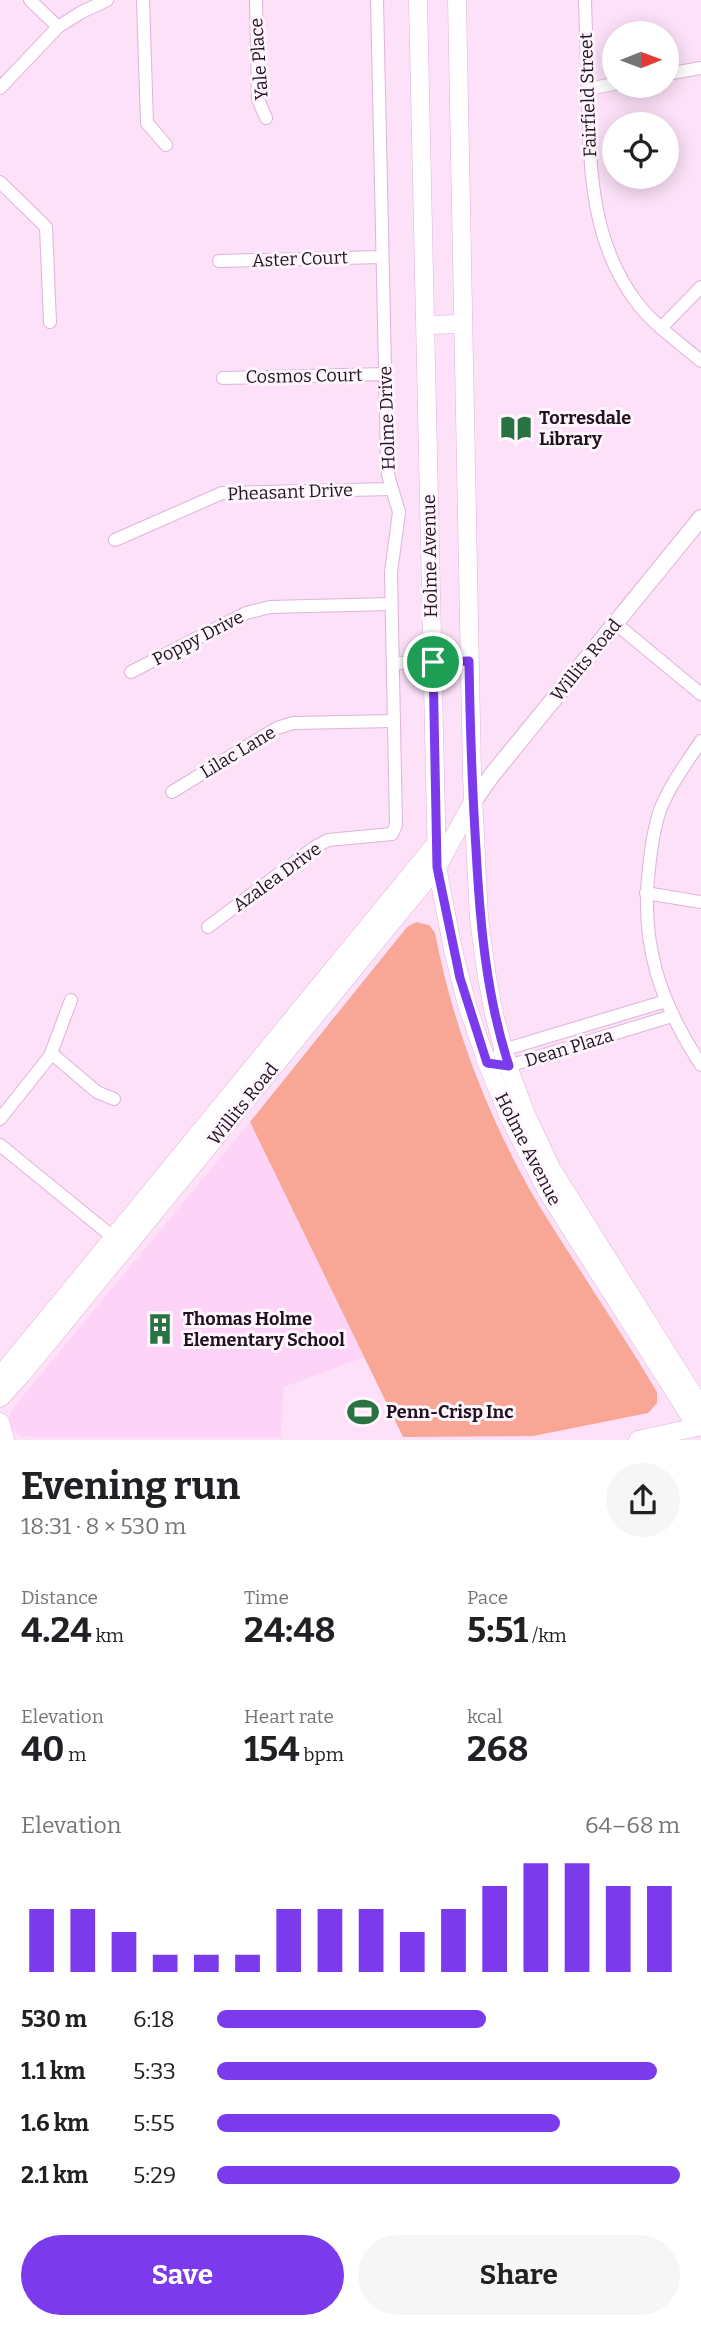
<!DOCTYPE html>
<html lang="en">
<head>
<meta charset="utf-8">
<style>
  body { margin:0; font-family:Bitter,serif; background:#f6f6f6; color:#202124; height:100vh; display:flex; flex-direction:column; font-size:26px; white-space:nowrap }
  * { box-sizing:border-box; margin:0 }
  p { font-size:23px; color:#757577 }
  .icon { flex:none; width:38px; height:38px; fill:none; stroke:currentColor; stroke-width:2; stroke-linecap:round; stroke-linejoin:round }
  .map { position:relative; height:1440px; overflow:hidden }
  .side { display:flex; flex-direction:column; background:#fff; flex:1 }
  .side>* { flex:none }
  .needle { width:46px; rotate:89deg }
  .tools { position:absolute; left:602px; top:21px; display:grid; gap:14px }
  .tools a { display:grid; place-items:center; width:77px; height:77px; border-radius:50%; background:#fff; box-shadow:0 4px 18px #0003; font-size:35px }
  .pin { position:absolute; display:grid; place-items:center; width:60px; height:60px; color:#fff; margin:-30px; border:4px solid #fff; border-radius:50%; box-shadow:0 2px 7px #0007 }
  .round { display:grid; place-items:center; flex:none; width:74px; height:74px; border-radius:37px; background:#f6f6f6 }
  .overview { display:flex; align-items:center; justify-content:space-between; height:119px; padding:0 21px }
  h1 { font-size:38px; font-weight:700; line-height:52px }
  .stats { display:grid; grid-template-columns:repeat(3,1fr); gap:10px; height:119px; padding:7px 21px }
  .stats div { display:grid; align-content:center }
  .stats b { font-size:35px; font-weight:700 }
  .stats small { font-size:19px; font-weight:400 }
  .stats p { font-size:19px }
  .chart { height:196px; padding:14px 21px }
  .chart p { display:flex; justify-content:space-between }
  .chart svg { width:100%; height:126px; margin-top:7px; stroke:#7c3aed; stroke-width:6 }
  .action { display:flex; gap:14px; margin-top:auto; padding:14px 21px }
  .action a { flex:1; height:80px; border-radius:42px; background:#7c3aed; color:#fff; font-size:28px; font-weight:700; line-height:80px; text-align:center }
  .action a+a { background:#f6f6f6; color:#202124 }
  ul { padding:0 21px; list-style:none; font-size:23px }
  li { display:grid; grid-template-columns:112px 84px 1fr; align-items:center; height:52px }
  li i { height:18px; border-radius:9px; background:#7c3aed }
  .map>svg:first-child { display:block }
  .built { fill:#fdd4f7 }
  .green { fill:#f8a696 }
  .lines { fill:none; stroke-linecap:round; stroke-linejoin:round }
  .minor-casing { stroke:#dfb3d9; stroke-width:14 }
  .tertiary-casing { stroke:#dfb3d9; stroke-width:18 }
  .secondary-casing { stroke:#dfb3d9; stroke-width:19 }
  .minor { stroke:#fff; stroke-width:12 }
  .tertiary { stroke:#fff; stroke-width:16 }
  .secondary { stroke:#fff; stroke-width:18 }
  .route-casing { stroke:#fff; stroke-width:14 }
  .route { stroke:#7c3aed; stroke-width:9 }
  .labels { text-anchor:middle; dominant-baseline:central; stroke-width:6; stroke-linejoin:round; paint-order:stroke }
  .street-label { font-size:18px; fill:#21111f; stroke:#fef5fd }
  .poi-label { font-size:18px; font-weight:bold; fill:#21111f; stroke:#fef5fd; text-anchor:start }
</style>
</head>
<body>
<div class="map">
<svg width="701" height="1440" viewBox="0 0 701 1440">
  <rect width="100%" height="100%" fill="#fce1f8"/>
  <!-- built -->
  <path class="built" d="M250 1122 364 1357 284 1387 281 1437H45L20 1436 14 1432 10 1427 9 1416 13 1408Z"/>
  <!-- green -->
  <path class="green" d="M416 922 429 925 435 933C453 1027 489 1120 537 1202 576 1266 619 1328 657 1392V1403L648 1413 533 1436 403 1437 250 1122 407 927Z"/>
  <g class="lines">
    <defs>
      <g id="minor">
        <path d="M30 0 58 27"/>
        <path d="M143 0 147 123 166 145"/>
        <path d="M256 0 258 99 266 118"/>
        <path d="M585 0C586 34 587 67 588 101 590 173 592 245 638 304 655 326 680 343 701 361"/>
        <path d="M667 74 701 68"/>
        <path d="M0 88 58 27 80 13 107 0"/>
        <path d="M588 89 614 84"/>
        <path d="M0 182 46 227 50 322"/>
        <path d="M219 261 382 257"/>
        <path d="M661 328 701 287"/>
        <path d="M223 378 385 374"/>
        <path d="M115 540 222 493 391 489"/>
        <path d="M615 623 701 694"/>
        <path d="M393 663 469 661"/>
        <path d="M131 672 246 613 270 607 391 604"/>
        <path d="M701 741C687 762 670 785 660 810 654 828 651 849 649 868 640 944 660 1002 701 1065"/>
        <path d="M172 792 277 728 293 723 393 721"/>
        <path d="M646 893 701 902"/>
        <path d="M208 927 315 847 328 840 392 834 396 825 391 573 399 512 388 475 387 460 377 0"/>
        <path d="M51 1053 97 1092 114 1099"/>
        <path d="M499 1053 503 1050 666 1001"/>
        <path d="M487 1063 508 1066 672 1016"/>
        <path d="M0 1119 50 1056 71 1000"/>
        <path d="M0 1145 119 1242"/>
      </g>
      <path id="tertiary" d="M473 802 492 775 701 518"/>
      <g id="secondary">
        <path d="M418 0 437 867 453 950 467 1005 487 1063 509 1117 548 1193 697 1427"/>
        <path d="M457 0 472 775 479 919 487 977 494 1014 508 1066 525 1112 551 1168 701 1407"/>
        <path d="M426 325 462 324"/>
        <path d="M0 1376 438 841"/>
        <path d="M0 1398 23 1373 437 867 473 802"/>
        <path d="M0 1422 5 1440"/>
        <path d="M638 1440 701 1426"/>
      </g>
    </defs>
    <!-- minor casing -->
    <use href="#minor" class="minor-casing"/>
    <!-- tertiary casing -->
    <use href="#tertiary" class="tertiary-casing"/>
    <!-- secondary casing -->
    <use href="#secondary" class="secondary-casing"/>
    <!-- minor -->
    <use href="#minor" class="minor"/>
    <!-- tertiary -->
    <use href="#tertiary" class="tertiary"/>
    <!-- secondary -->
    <use href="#secondary" class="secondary"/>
  </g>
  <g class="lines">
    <defs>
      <path id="route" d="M469 661C470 723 472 786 476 849 480 923 486 995 509 1066L487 1063 460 978 437 867 433 662Z"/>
    </defs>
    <!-- route casing -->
    <use href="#route" class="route-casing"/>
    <!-- route -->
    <use href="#route" class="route"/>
  </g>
  <!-- icons -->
  <defs>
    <symbol id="library-bare" viewBox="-9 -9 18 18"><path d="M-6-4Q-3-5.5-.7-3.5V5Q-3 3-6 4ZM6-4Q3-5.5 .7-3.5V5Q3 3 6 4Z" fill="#287341" stroke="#fef5fd" stroke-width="2.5" paint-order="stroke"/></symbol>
    <symbol id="building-bare" viewBox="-9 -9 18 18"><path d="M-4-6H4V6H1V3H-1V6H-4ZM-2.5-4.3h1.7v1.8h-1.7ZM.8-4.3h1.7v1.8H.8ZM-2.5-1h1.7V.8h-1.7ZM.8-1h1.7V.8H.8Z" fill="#287341" stroke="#fef5fd" stroke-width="2.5" paint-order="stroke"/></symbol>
    <symbol id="stadium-bare" viewBox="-9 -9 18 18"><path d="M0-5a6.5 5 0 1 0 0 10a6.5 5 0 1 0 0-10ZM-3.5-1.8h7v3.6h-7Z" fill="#287341" stroke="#fef5fd" stroke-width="2.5" paint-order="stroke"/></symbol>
  </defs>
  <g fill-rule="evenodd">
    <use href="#library-bare" x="494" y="406" width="44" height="44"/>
    <use href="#building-bare" x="138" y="1307" width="44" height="44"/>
    <use href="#stadium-bare" x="341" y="1390" width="44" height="44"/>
  </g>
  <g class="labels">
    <!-- street labels -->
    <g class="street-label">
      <text transform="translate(259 59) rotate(-94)">Yale Place</text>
      <text transform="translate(588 95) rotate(-92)">Fairfield Street</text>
      <text transform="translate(300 259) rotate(-2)">Aster Court</text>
      <text transform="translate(304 376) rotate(-1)">Cosmos Court</text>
      <text transform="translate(387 418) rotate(-92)">Holme Drive</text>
      <text transform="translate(290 492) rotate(-2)">Pheasant Drive</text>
      <text transform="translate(430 556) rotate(-91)">Holme Avenue</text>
      <text transform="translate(198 638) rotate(-27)">Poppy Drive</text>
      <text transform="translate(586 660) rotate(-51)">Willits Road</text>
      <text transform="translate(238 752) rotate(-31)">Lilac Lane</text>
      <text transform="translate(277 877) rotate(-36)">Azalea Drive</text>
      <text transform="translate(569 1048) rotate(-17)">Dean Plaza</text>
      <text transform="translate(243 1104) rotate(-51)">Willits Road</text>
      <text transform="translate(528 1149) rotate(63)">Holme Avenue</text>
    </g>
    <!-- poi labels -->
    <g class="poi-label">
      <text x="539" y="418">Torresdale<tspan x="539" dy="21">Library</tspan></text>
      <text x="183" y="1319">Thomas Holme<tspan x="183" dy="21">Elementary School</tspan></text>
      <text x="386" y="1412">Penn-Crisp Inc</text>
    </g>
  </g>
</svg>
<div class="tools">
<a><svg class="needle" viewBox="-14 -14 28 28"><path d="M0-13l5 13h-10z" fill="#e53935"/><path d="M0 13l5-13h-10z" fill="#757577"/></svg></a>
<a><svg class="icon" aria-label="locate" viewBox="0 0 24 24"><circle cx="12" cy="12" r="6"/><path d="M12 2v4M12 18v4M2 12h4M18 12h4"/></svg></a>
</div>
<div class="pin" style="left:433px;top:662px;background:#1e9e55"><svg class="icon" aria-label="arrive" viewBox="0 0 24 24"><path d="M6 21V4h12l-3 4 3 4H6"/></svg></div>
</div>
<section class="side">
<div class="overview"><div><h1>Evening run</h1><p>18:31 · 8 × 530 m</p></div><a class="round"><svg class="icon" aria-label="share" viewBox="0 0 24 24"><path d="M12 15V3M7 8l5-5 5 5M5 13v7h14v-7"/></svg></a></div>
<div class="stats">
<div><p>Distance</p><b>4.24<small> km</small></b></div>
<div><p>Time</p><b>24:48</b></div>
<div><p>Pace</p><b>5:51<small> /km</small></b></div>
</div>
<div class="stats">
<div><p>Elevation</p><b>40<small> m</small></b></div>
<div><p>Heart rate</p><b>154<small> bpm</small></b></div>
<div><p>kcal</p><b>268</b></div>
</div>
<div class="chart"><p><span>Elevation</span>64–68 m</p>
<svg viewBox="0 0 160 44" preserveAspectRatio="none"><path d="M5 44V22M15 44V22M25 44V30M35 44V38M45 44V38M55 44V38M65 44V22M75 44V22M85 44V22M95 44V30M105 44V22M115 44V14M125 44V6M135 44V6M145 44V14M155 44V14"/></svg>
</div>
<ul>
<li><b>530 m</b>6:18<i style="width:58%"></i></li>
<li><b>1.1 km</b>5:33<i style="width:95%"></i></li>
<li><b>1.6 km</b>5:55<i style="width:74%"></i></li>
<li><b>2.1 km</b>5:29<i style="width:100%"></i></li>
</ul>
<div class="action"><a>Save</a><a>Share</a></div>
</section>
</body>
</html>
